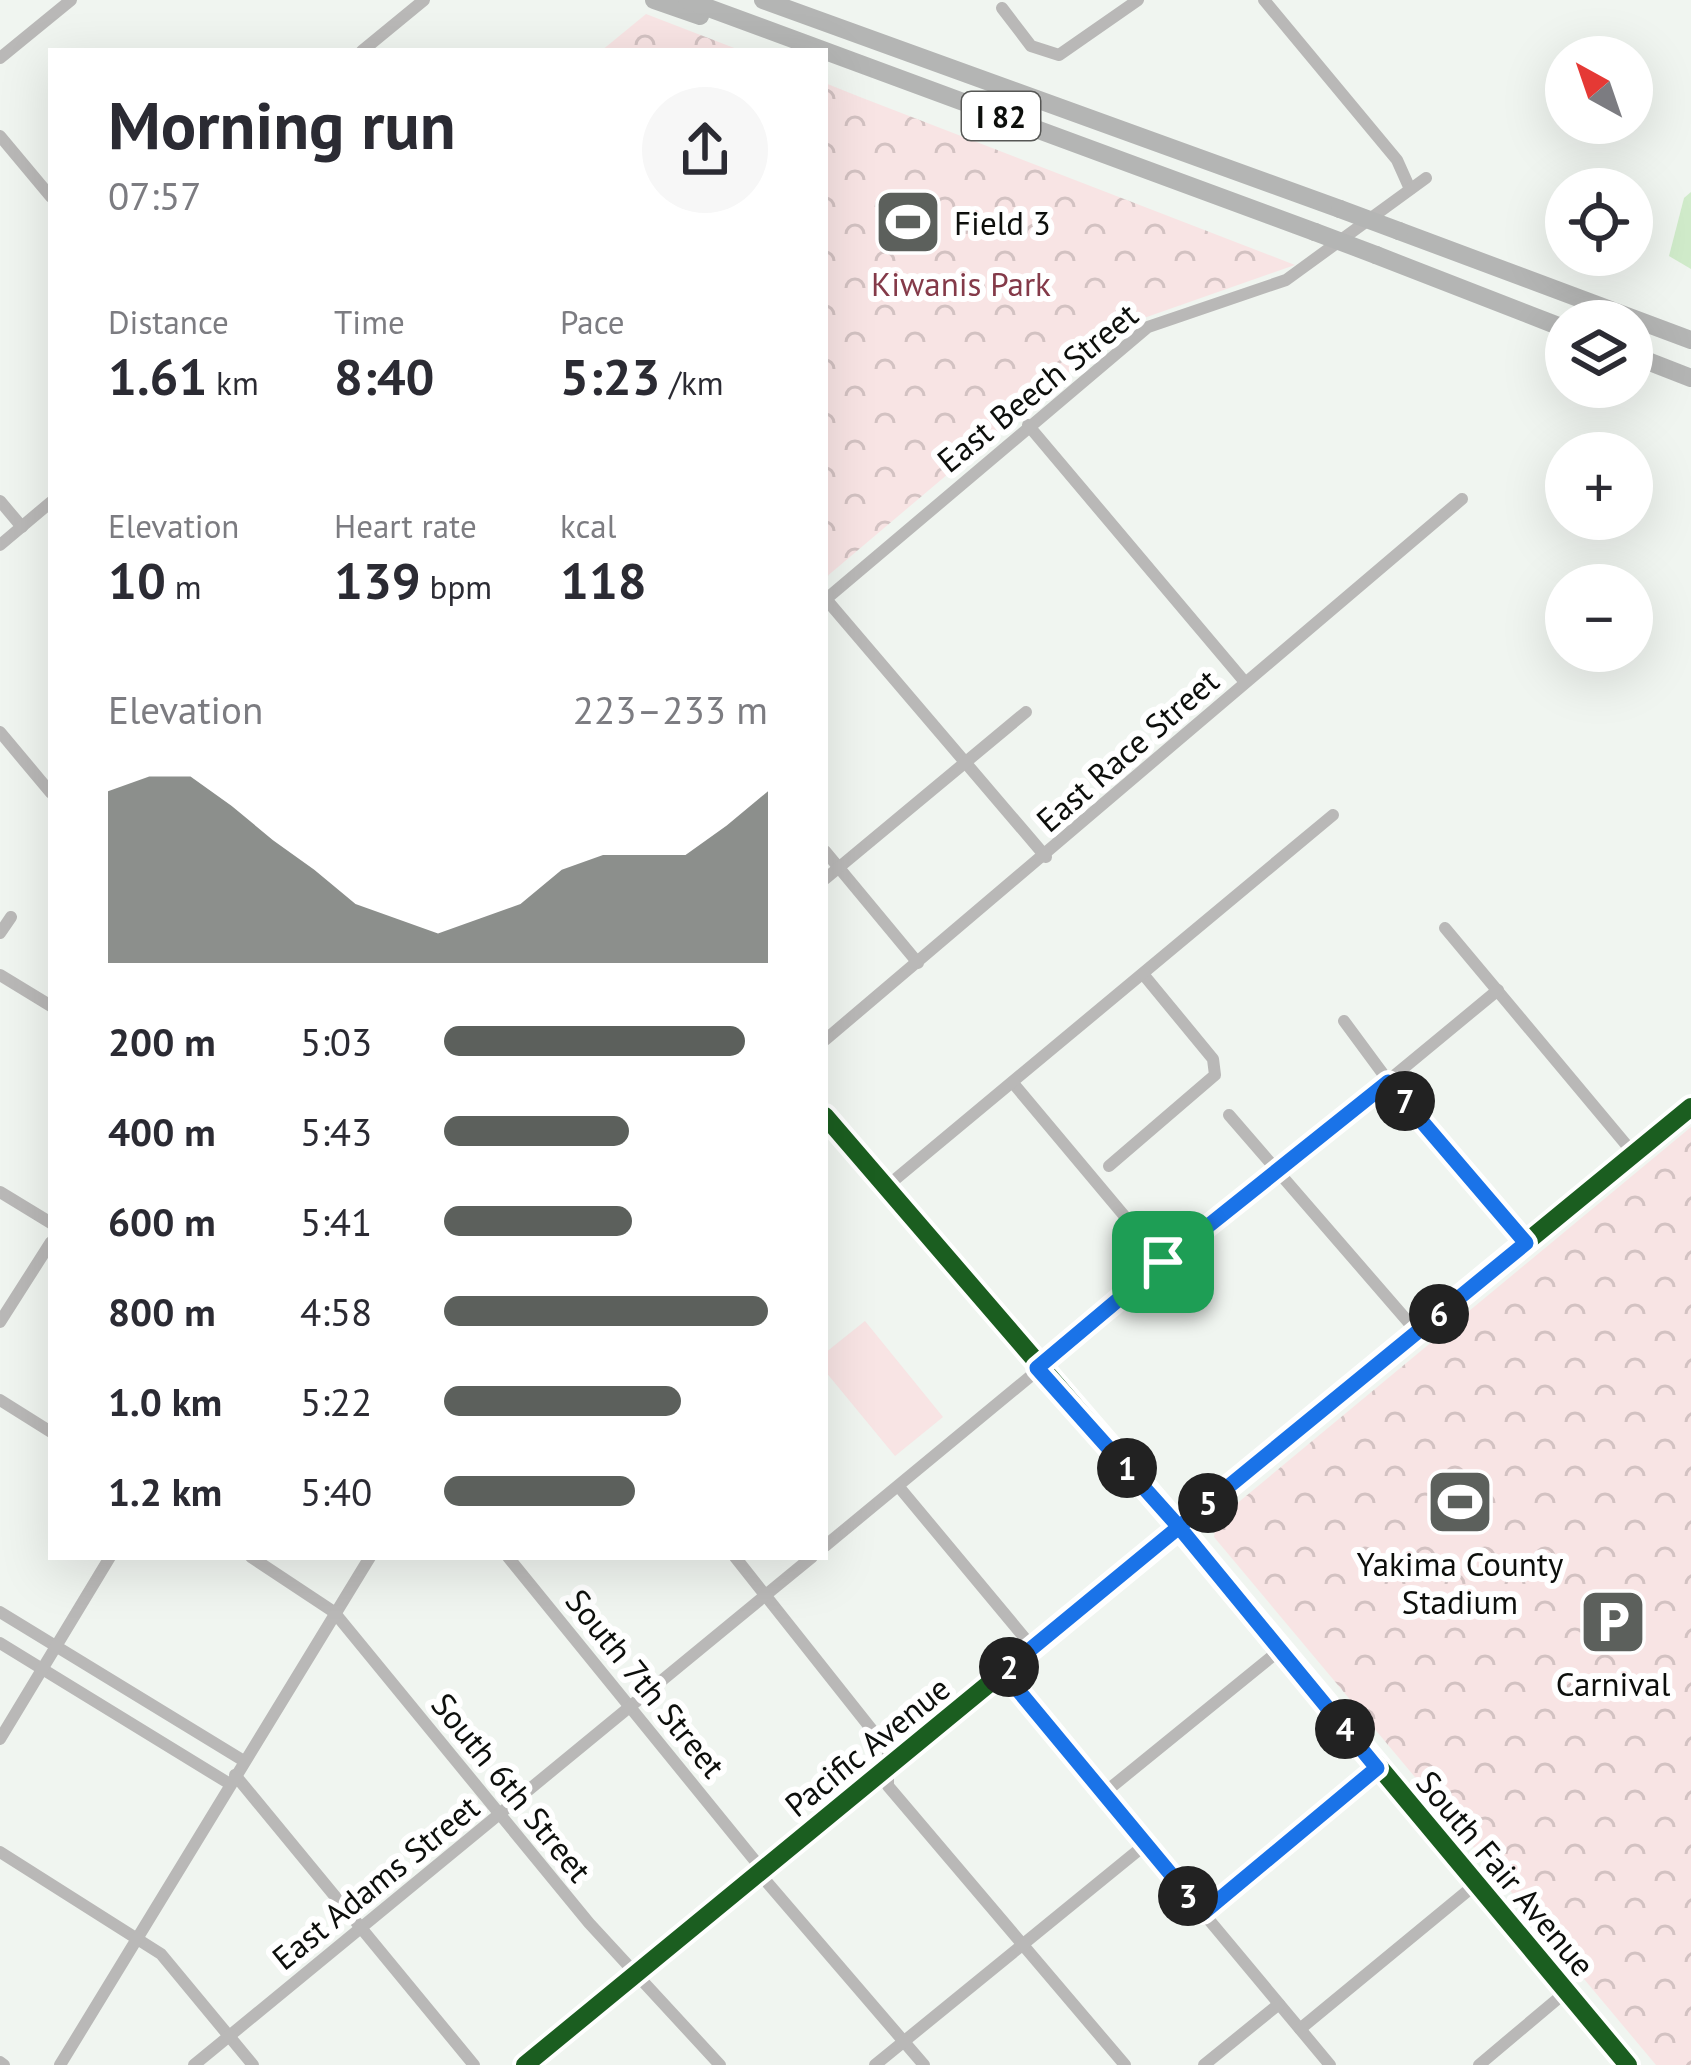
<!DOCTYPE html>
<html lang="en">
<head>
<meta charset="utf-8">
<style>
  body { margin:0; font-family:"PT Sans",sans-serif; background:#f7f7f7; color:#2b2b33; height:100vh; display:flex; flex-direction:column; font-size:45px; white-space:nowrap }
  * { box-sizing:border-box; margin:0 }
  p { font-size:39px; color:#7c7c81 }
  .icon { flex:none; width:66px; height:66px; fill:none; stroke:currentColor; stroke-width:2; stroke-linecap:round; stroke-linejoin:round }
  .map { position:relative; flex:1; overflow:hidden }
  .panel { position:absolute; left:48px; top:48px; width:780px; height:1512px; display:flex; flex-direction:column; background:#fff; border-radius:0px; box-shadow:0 12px 48px #0002 }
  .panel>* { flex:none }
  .needle { width:78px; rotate:320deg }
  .fabs { position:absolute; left:1545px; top:36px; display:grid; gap:24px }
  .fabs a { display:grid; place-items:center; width:108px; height:108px; border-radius:50%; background:#fff; box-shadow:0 12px 48px #0002; font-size:60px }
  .pin { position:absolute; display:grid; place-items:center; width:102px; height:102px; color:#fff; margin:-51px; border-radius:24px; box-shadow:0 6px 18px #0006 }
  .km { position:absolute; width:60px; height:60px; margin:-30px; border-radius:50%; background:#222; color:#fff; font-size:33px; line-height:60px; text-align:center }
  .round { display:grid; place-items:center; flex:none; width:126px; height:126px; border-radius:63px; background:#f7f7f7 }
  .summary { display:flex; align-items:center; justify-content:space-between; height:204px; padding:0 60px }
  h1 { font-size:66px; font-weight:700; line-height:90px }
  .figures { display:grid; grid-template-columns:repeat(3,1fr); gap:18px; height:204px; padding:12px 60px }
  .figures div { display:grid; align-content:center }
  .figures b { font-size:51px; font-weight:700 }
  .figures small { font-size:33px; font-weight:400 }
  .figures p { font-size:33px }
  .chart { height:336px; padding:24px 60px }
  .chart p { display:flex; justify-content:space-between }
  .chart svg { width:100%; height:216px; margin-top:12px; fill:#5c605c; opacity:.7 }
  ul { padding:0 60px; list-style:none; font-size:39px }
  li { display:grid; grid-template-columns:192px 144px 1fr; align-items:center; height:90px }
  li i { height:30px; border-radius:15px; background:#5c605c }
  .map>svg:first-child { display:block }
  .grass { fill:#f8e4e4 }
  .park { fill:url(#park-crowns) }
  .water { fill:#d0ebca }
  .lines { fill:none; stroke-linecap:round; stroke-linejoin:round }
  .minor { stroke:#b9b8b7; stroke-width:12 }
  .highway { stroke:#b4b5b4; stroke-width:18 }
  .highway-bridge { stroke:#b4b5b4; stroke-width:18 }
  .cycleway-casing { stroke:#fff; stroke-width:26 }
  .cycleway { stroke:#1b5e20; stroke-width:18 }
  .route-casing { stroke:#fff; stroke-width:24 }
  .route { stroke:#1a73e8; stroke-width:15 }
  .labels { text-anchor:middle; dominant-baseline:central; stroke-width:12; stroke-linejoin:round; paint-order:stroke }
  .shield { fill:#fff; stroke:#565755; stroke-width:3 }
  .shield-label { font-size:30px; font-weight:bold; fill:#0d0f0c }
  .poi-label { font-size:33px; fill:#0d0f0c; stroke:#fff }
  .park-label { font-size:33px; fill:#843a49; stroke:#fff }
  .street-label { font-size:33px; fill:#0d0f0c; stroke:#fff }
</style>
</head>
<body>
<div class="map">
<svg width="1691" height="2065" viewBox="0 0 1691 2065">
  <defs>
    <pattern id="park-crowns" width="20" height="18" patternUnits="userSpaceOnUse" patternTransform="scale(3)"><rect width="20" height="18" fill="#f8e4e4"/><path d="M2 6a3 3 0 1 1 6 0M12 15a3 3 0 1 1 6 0" fill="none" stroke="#d3c2c2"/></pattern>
  </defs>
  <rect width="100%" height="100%" fill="#f0f5f0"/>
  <!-- grass -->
  <path class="grass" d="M865 1321 943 1417 895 1456 825 1371V1353Z"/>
  <!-- park -->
  <g class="park">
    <path d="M646 14 742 51H601Z"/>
    <path d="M825 83 860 97 1295 265 1124 325 825 578Z"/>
    <path d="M1691 1127V2065H1656L1214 1537 1217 1520Z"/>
  </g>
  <!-- water -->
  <path class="water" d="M1691 192V269L1669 256 1684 198Z"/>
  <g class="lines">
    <!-- minor -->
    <g class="minor">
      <path d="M1264 0 1397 160 1410 189"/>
      <path d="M1002 8 1031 46 1059 55 1138 0"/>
      <path d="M362 51 424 0"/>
      <path d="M0 58 71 0"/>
      <path d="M0 136 51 197"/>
      <path d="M1028 425 1244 681"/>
      <path d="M0 501 22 527"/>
      <path d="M0 545 51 502"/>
      <path d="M825 598 1046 857"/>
      <path d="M825 600 1148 327 1286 280 1426 178"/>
      <path d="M0 732 51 793"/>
      <path d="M825 851 918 963"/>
      <path d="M825 879 1026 712"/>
      <path d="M1445 928 1634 1154"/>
      <path d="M0 933 11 917"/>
      <path d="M0 975 51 1006"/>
      <path d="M1344 1021 1389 1082 1527 1243"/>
      <path d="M825 1040 1462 499"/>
      <path d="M1013 1083 1163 1262"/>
      <path d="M1229 1115 1417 1332"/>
      <path d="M825 1116 1179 1527 1628 2065"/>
      <path d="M1109 1166 1215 1075 1213 1059 1143 974"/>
      <path d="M886 1187 1333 815"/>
      <path d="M0 1192 51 1223"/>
      <path d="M0 1322 51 1242"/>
      <path d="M0 1400 51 1432"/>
      <path d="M899 1487 1033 1648"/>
      <path d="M825 1546 1498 990"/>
      <path d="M251 1557 334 1612 589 1923 720 2065"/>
      <path d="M508 1557 756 1862 759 1873 924 2065"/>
      <path d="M735 1557 888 1750V1786L1125 2065"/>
      <path d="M0 1612 244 1761"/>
      <path d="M0 1643 230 1784"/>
      <path d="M1003 1673 1330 2065"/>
      <path d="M0 1739 110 1557"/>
      <path d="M235 1775 474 2065"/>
      <path d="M1104 1793 1280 1650"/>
      <path d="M0 1852 161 1954 253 2065"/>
      <path d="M1203 1913 1377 1768"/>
      <path d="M1300 2029 1476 1884"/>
      <path d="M0 2062 4 2065"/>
      <path d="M60 2065 370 1557"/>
      <path d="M194 2065 812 1557"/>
      <path d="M525 2065 1691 1107"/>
      <path d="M875 2065 1146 1844"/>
      <path d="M1204 2065 1279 2004"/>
      <path d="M1479 2065 1567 1991"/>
    </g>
    <!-- highway -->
    <g class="highway">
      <path d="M654 0 700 16"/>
      <path d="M687 0 1315 232"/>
      <path d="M763 0 1340 209"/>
      <path d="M1399 231 1691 340"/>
      <path d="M1376 255 1566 329"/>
      <path d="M1632 355 1691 378"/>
    </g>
    <!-- highway-bridge -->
    <g class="highway-bridge">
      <path d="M1340 209 1399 231"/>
      <path d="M1315 232 1376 255"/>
    </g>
    <defs>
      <g id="cycleway">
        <path d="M825 1116 1179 1527 1628 2065"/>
        <path d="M525 2065 1691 1107"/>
      </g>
    </defs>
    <!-- cycleway casing -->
    <use href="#cycleway" class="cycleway-casing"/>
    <!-- cycleway -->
    <use href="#cycleway" class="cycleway"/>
  </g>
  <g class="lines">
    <defs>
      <path id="route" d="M1163 1262 1037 1368 1179 1527 1003 1672 1203 1913 1377 1768 1179 1527 1526 1243 1388 1082 1163 1262"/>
    </defs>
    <!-- route casing -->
    <use href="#route" class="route-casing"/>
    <!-- route -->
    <use href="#route" class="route"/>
  </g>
  <!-- icons -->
  <defs>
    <symbol id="stadium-square" viewBox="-11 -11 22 22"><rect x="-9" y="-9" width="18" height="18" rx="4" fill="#5c605c" stroke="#fff"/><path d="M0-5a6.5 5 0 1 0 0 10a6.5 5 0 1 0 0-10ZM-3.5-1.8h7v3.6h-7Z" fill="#fff"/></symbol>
    <symbol id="parking-square" viewBox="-11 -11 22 22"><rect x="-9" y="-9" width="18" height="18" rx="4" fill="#5c605c" stroke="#fff"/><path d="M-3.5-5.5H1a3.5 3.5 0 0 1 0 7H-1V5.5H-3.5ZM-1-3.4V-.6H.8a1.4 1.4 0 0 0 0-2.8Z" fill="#fff"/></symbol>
  </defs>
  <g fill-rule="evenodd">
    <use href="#stadium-square" x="870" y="184" width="76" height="76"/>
    <use href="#stadium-square" x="1422" y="1464" width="76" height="76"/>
    <use href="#parking-square" x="1575" y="1584" width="76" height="76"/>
  </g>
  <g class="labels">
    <!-- shield labels -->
    <rect class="shield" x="962" y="92" width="78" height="48" rx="9"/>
    <g class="shield-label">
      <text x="1001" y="116">I 82</text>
    </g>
    <!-- poi labels -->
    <g class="poi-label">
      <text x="954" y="222" text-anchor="start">Field 3</text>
      <text x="1460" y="1563">Yakima County<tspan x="1460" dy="38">Stadium</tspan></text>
      <text x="1613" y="1683">Carnival</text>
    </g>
    <!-- park labels -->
    <g class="park-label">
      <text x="961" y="283">Kiwanis Park</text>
    </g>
    <!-- street labels -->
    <g class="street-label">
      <text transform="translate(1037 387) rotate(-39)">East Beech Street</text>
      <text transform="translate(1127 750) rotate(-41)">East Race Street</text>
      <text transform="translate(646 1683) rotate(51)">South 7th Street</text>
      <text transform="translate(867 1746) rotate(-39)">Pacific Avenue</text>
      <text transform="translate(512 1787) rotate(51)">South 6th Street</text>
      <text transform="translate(1506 1873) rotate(50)">South Fair Avenue</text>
      <text transform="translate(375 1882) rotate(-39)">East Adams Street</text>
    </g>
  </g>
</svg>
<div class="fabs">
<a><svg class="needle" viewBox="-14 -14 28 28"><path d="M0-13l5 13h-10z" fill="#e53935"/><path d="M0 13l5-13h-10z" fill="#7c7c81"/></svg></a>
<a><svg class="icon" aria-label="locate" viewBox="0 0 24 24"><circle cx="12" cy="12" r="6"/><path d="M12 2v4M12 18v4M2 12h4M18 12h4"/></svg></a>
<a><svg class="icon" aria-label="layers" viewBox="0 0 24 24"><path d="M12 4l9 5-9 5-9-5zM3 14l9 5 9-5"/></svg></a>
<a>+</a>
<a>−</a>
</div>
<div class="pin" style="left:1163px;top:1262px;background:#1e9e55"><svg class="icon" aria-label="arrive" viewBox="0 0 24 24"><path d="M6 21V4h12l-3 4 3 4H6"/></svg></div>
<b class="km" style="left:1127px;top:1468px">1</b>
<b class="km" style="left:1009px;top:1667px">2</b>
<b class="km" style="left:1188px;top:1896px">3</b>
<b class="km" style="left:1345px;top:1729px">4</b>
<b class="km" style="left:1208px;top:1503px">5</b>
<b class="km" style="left:1439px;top:1314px">6</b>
<b class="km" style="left:1405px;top:1101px">7</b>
<section class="panel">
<div class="summary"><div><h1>Morning run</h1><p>07:57</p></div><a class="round"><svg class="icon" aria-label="share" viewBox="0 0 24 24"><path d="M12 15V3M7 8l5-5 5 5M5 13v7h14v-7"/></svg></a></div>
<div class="figures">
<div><p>Distance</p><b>1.61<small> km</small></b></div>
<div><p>Time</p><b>8:40</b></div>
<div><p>Pace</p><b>5:23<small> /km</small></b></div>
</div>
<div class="figures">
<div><p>Elevation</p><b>10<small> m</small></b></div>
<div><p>Heart rate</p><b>139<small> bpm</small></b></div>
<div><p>kcal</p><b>118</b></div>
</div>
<div class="chart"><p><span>Elevation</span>223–233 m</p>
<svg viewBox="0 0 160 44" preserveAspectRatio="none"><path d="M0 44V9L10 6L20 6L30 12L40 19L50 25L60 32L70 35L80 38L90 35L100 32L110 25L120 22L130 22L140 22L150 16L160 9V44z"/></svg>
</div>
<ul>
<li><b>200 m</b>5:03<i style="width:93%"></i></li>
<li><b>400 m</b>5:43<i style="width:57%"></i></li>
<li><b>600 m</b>5:41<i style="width:58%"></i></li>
<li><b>800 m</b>4:58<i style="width:100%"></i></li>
<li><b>1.0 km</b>5:22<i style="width:73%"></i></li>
<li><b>1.2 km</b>5:40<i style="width:59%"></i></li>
</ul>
</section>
</div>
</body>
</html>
